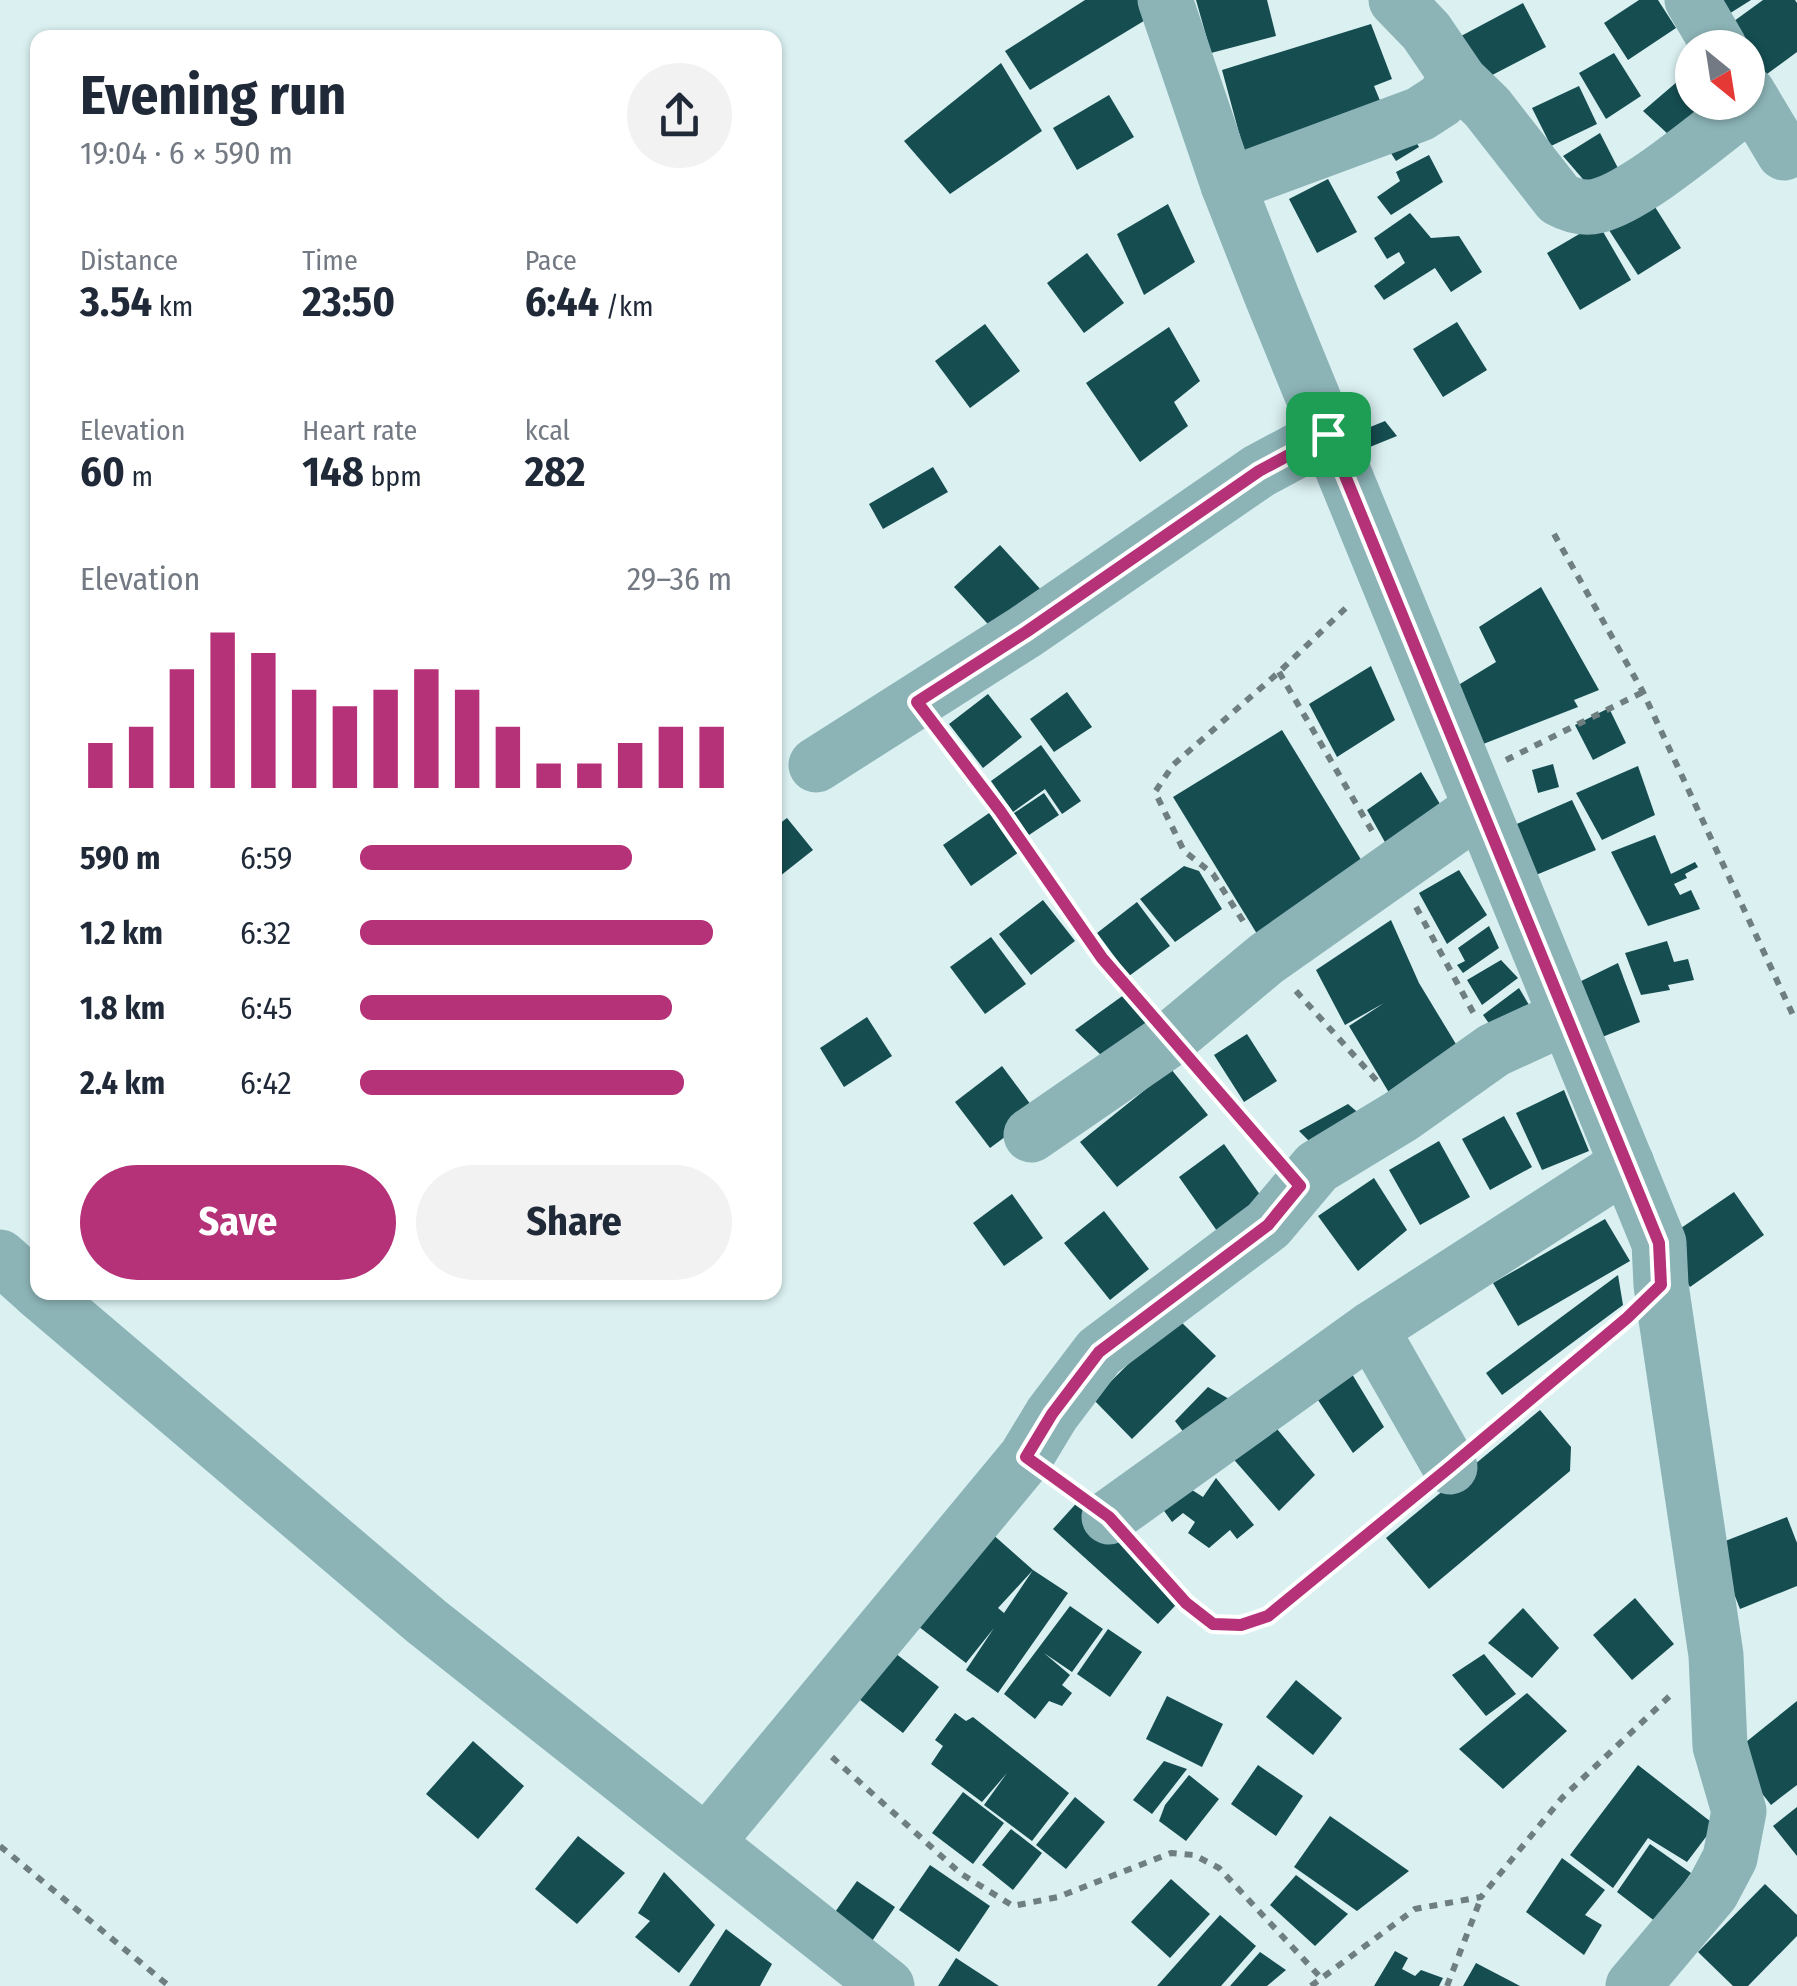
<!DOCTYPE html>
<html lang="en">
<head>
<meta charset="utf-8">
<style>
  body { margin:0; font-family:"Fira Sans Condensed",sans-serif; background:#f2f2f3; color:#1f2937; height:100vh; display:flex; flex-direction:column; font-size:38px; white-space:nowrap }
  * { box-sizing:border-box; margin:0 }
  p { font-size:32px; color:#747a83 }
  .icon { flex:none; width:55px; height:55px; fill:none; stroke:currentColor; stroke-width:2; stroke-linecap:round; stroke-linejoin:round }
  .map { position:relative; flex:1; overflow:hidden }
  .details { position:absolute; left:30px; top:30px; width:752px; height:1270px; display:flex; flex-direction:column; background:#fff; border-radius:20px; box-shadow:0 2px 8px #0004 }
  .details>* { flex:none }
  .needle { width:65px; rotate:150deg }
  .controls { position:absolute; left:1675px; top:30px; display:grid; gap:20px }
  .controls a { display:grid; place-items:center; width:90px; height:90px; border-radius:50%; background:#fff; box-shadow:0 2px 8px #0004; font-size:50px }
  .pin { position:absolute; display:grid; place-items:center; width:85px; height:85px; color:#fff; margin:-42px; border-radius:20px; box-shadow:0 5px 15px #0006 }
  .round { display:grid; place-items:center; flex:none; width:105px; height:105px; border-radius:52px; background:#f2f2f3 }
  .headline { display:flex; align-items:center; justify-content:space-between; height:170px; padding:0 50px }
  h1 { font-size:55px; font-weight:700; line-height:75px }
  .stats { display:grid; grid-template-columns:repeat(3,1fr); gap:15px; height:170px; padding:10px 50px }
  .stats div { display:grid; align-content:center }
  .stats b { font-size:42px; font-weight:700 }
  .stats small { font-size:28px; font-weight:400 }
  .stats p { font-size:28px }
  .chart { height:280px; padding:20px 50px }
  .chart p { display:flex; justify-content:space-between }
  .chart svg { width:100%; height:180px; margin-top:10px; stroke:#b53178; stroke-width:6 }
  .primary-button { display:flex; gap:20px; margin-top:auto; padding:20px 50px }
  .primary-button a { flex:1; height:115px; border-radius:60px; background:#b53178; color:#fff; font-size:40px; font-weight:700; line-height:115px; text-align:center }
  .primary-button a+a { background:#f2f2f3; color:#1f2937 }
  ul { padding:0 50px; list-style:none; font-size:32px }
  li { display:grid; grid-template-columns:160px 120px 1fr; align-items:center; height:75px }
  li i { height:25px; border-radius:12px; background:#b53178 }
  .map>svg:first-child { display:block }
  .building { fill:#154d51; fill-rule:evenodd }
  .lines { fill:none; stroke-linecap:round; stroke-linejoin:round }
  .path { stroke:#6f7e7f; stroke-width:6; stroke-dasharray:8 8; stroke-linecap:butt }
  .minor { stroke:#8cb4b7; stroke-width:55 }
  .route-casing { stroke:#fff; stroke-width:20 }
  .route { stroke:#b53178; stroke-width:12 }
</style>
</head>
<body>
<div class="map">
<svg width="1797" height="1986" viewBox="0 0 1797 1986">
  <rect width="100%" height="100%" fill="#daf0f1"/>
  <!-- building -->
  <g class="building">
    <path d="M1085 0H1141L1152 16 1030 90 1005 51Z"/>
    <path d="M1196 0H1267L1276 36 1211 53Z"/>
    <path d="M1639 0H1658L1676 28 1628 60 1604 23Z"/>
    <path d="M1698 0H1751L1713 24Z"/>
    <path d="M1763 0H1795L1797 3V52L1756 82 1748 70V48H1730L1719 32Z"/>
    <path d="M1523 3 1546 47 1471 86 1448 43Z"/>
    <path d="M1371 24 1392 79 1374 86 1381 103 1248 166 1222 70Z"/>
    <path d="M1614 53 1641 96 1606 119 1579 73Z"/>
    <path d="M1001 63 1042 131 950 194 904 141Z"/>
    <path d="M1692 69V102H1709L1669 135 1643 111Z"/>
    <path d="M1579 86 1597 124 1551 146 1532 108Z"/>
    <path d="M1109 95 1134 137 1077 170 1053 128Z"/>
    <path d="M1411 133 1419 147 1396 161 1387 147Z"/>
    <path d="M1600 133 1622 176 1594 192 1563 156Z"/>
    <path d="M1429 155 1443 182 1391 215 1377 197 1400 181 1396 172Z"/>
    <path d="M1328 179 1357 232 1317 253 1289 199Z"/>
    <path d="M1650 199 1681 248 1638 275 1607 227Z"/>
    <path d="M1168 204 1195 262 1144 295 1117 234Z"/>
    <path d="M1410 213 1431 238 1459 236 1482 272 1451 292 1435 268 1384 300 1374 286 1405 263 1399 252 1387 259 1374 238Z"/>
    <path d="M1598 223 1631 280 1580 310 1547 253Z"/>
    <path d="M1087 253 1124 303 1084 333 1047 283Z"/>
    <path d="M1457 322 1487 370 1443 397 1413 349Z"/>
    <path d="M985 324 1020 371 970 408 935 361Z"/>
    <path d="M1169 327 1200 381 1174 402 1188 426 1140 462 1086 383Z"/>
    <path d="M1385 421 1397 436 1355 453 1348 436Z"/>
    <path d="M933 467 948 492 883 529 869 504Z"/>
    <path d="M1000 545 1043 592 997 634 954 587Z"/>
    <path d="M1541 587 1599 690 1574 700 1578 707 1473 748 1442 695 1496 662 1479 627Z"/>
    <path d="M1371 666 1395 720 1337 757 1309 704Z"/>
    <path d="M1067 692 1092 727 1054 752 1030 719Z"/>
    <path d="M988 694 1022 737 983 768 949 724Z"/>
    <path d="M1609 708 1626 743 1593 760 1575 725Z"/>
    <path d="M1282 730 1371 876 1262 942 1173 797Z"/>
    <path d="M1041 745 1081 801 1062 814 1045 789 1013 812 991 781Z"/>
    <path d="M1553 764 1559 787 1538 793 1532 770Z"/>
    <path d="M1638 766 1655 815 1602 840 1576 793Z"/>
    <path d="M1421 772 1450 821 1386 844 1367 810Z"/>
    <path d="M1044 793 1059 815 1029 835 1014 813Z"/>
    <path d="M1572 800 1596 850 1524 880 1505 829Z"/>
    <path d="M992 811 1019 852 971 886 943 845Z"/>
    <path d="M787 818 813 850 775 880V827Z"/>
    <path d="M1655 835 1671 874 1695 862 1698 867 1685 874 1687 878 1674 884 1680 895 1691 890 1700 909 1648 926 1611 852Z"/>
    <path d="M1184 866 1199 871 1222 909 1175 942 1140 899Z"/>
    <path d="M1459 870 1487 915 1447 944 1419 893Z"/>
    <path d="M1043 900 1075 941 1031 975 999 934Z"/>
    <path d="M1137 902 1170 946 1129 976 1097 933Z"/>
    <path d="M1391 920 1419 983 1462 1054 1391 1096 1349 1026 1384 1003 1345 1025 1316 970Z"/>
    <path d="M1489 926 1499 948 1463 973 1457 965 1465 961 1458 948Z"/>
    <path d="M991 937 1026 984 985 1014 950 967Z"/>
    <path d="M1667 941 1674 962 1688 959 1694 980 1668 985 1670 990 1641 995 1625 953Z"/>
    <path d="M1501 960 1518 978 1482 1005 1467 980Z"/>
    <path d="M1618 963 1640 1022 1587 1043 1567 988Z"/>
    <path d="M1519 988 1535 1015 1498 1036 1483 1015Z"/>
    <path d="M1128 992 1148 1024 1105 1059 1075 1030Z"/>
    <path d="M867 1017 892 1056 844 1087 820 1048Z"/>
    <path d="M1247 1034 1277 1081 1244 1102 1214 1055Z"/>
    <path d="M1002 1066 1037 1113 990 1148 955 1102Z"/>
    <path d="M1171 1069 1208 1115 1117 1187 1080 1142Z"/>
    <path d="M1564 1090 1589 1151 1542 1170 1516 1113Z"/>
    <path d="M1348 1104 1362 1116 1319 1151 1299 1131Z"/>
    <path d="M1504 1116 1532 1167 1490 1190 1462 1139Z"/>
    <path d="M1439 1141 1470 1197 1420 1225 1389 1170Z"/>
    <path d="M1224 1144 1268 1206 1222 1238 1179 1177Z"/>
    <path d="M1374 1178 1407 1230 1358 1271 1318 1216Z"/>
    <path d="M1734 1192 1764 1235 1690 1287 1659 1243Z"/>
    <path d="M1012 1194 1043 1238 1004 1266 973 1223Z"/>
    <path d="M1104 1211 1149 1269 1110 1300 1064 1243Z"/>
    <path d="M1605 1219 1630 1261 1518 1326 1493 1283Z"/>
    <path d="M1618 1275 1623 1305 1502 1395 1486 1373Z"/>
    <path d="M1176 1317 1216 1356 1132 1439 1093 1399Z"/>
    <path d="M1352 1374 1384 1427 1353 1453 1318 1400Z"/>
    <path d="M1208 1387 1245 1408 1191 1442 1175 1421Z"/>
    <path d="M1540 1410 1571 1447 1570 1471 1429 1589 1386 1538Z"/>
    <path d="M1273 1424 1315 1475 1279 1511 1229 1454Z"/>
    <path d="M1216 1478 1254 1525 1237 1539 1230 1530 1209 1548 1188 1533 1195 1522 1183 1513 1172 1522 1162 1508 1189 1488 1203 1497Z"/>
    <path d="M1082 1497 1188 1592 1158 1624 1053 1529Z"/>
    <path d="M1787 1517 1797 1543V1586L1740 1609 1715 1545Z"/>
    <path d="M990 1532 1033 1570 1068 1593 998 1693 966 1670 994 1628 966 1663 914 1623ZM1033 1570 1004 1613 998 1608Z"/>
    <path d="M1635 1598 1674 1644 1632 1680 1593 1635Z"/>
    <path d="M1070 1606 1103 1629 1072 1672 1044 1653 1070 1675 1062 1685 1072 1693 1062 1706 1049 1701 1035 1719 1004 1694Z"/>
    <path d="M1523 1608 1559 1648 1532 1678 1488 1643Z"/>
    <path d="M1108 1629 1142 1652 1110 1697 1077 1674Z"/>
    <path d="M895 1653 939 1687 903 1733 859 1699Z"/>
    <path d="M1484 1654 1516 1694 1486 1716 1452 1675Z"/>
    <path d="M1296 1680 1342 1718 1313 1755 1266 1717Z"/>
    <path d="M1527 1693 1567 1731 1503 1789 1459 1749Z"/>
    <path d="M1167 1696 1223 1724 1202 1767 1146 1739Z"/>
    <path d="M1797 1701V1785L1771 1805 1731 1754Z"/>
    <path d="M955 1713 966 1721 973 1717 1069 1793 1032 1841 984 1805 1007 1773 982 1802 931 1764 943 1746 935 1740Z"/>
    <path d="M473 1741 524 1786 478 1839 426 1794Z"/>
    <path d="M1164 1761 1187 1769 1152 1814 1133 1800Z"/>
    <path d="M1258 1765 1303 1796 1276 1836 1231 1804Z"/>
    <path d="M1638 1765 1715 1825 1687 1862 1648 1838 1613 1888 1570 1855Z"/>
    <path d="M1189 1775 1219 1799 1186 1841 1159 1821 1165 1805Z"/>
    <path d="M963 1792 1004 1823 973 1864 932 1833Z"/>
    <path d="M1075 1797 1105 1822 1066 1869 1036 1845Z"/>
    <path d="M1797 1807V1856L1773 1826Z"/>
    <path d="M1330 1816 1409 1871 1357 1911 1294 1867Z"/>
    <path d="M1011 1829 1042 1853 1013 1890 982 1865Z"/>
    <path d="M578 1836 625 1873 577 1924 535 1889Z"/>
    <path d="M1650 1844 1691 1873 1656 1922 1617 1892Z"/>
    <path d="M1562 1858 1605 1890 1585 1915 1602 1925 1584 1955 1526 1912Z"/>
    <path d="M930 1865 990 1906 959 1952 899 1910Z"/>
    <path d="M664 1872 715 1925 679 1973 635 1937 650 1921 638 1913Z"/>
    <path d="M1296 1875 1348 1914 1315 1946 1270 1905Z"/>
    <path d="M1171 1879 1210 1914 1170 1958 1131 1922Z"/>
    <path d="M857 1881 895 1907 862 1956 823 1929Z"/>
    <path d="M1765 1884 1797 1915V1936L1748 1986H1733L1698 1952Z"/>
    <path d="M1220 1915 1256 1946 1221 1986H1157Z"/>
    <path d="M726 1929 772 1964 760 1986H689Z"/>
    <path d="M1395 1951 1408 1958 1402 1969 1415 1976 1421 1970 1443 1978 1439 1986H1374Z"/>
    <path d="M1260 1952 1286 1970 1267 1986H1230Z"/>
    <path d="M956 1958 999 1986H938Z"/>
    <path d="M1476 1963 1520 1986H1463Z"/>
  </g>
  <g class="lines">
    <!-- path -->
    <g class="path">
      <path d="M1554 534 1643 692 1793 1015"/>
      <path d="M1279 672 1372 831"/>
      <path d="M944 737C1011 826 1070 920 1140 1005"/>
      <path d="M1506 760 1643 692"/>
      <path d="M1416 907 1474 1014"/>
      <path d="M1243 921 1213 874 1184 851 1155 792 1173 765 1279 672 1351 603"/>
      <path d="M1296 991 1378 1082"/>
      <path d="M1197 1072 1272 1156"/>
      <path d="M1483 1439 1623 1322"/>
      <path d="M1138 1550C1157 1571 1186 1613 1213 1623 1231 1630 1251 1622 1267 1615L1416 1496"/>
      <path d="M832 1757 960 1873 1013 1906 1058 1897 1171 1853 1194 1855 1219 1868 1322 1979"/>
      <path d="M0 1846 169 1986"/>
      <path d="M1311 1986 1415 1909 1481 1897 1562 1798 1674 1692"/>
      <path d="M1447 1986 1481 1898"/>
    </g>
    <!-- minor -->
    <g class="minor">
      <path d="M1165 0 1228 185 1272 297 1659 1243 1661 1285 1716 1655 1720 1746 1739 1811 1730 1858 1712 1892 1633 1986"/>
      <path d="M1396 0 1426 31 1460 81 1487 107 1559 199C1570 205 1584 209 1597 206 1639 196 1714 129 1753 101"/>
      <path d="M1692 0 1720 48"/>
      <path d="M1748 93 1784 153"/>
      <path d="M1228 185 1420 114 1440 101 1460 81"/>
      <path d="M816 765 1025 632 1259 471 1328 434"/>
      <path d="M1031 1135 1169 1040 1266 959 1479 809"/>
      <path d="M0 1257 38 1291"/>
      <path d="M39 1292 427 1622 887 1986"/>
      <path d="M1371 1329 1450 1467"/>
      <path d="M1109 1517 1371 1329 1627 1164"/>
      <path d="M707 1842 1026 1457 1052 1414 1099 1352 1268 1225 1317 1167 1401 1116 1494 1050 1566 1017"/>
    </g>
  </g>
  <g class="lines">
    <defs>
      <path id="route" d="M1328 434 1659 1243 1661 1285 1627 1318 1450 1467 1268 1616 1241 1625 1213 1624 1186 1603 1109 1517 1026 1457 1052 1414 1099 1352 1268 1225 1300 1186 1102 958 1000 811 917 702 1026 632 1259 471Z"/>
    </defs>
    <!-- route casing -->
    <use href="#route" class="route-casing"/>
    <!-- route -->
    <use href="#route" class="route"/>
  </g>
</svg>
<div class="controls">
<a><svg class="needle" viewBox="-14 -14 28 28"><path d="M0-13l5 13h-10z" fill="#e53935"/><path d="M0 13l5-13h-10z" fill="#747a83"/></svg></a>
</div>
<div class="pin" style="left:1328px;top:434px;background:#1e9e55"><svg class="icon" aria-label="arrive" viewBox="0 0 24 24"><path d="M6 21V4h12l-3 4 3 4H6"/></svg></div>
<section class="details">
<div class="headline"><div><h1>Evening run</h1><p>19:04 · 6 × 590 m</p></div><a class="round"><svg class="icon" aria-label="share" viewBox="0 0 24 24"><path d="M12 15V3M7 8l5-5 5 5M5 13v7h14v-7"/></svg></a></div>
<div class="stats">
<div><p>Distance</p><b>3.54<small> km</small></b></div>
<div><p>Time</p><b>23:50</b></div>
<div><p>Pace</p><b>6:44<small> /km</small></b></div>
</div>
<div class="stats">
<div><p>Elevation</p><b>60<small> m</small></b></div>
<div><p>Heart rate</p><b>148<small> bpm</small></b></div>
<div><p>kcal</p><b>282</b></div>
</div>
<div class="chart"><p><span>Elevation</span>29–36 m</p>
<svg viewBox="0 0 160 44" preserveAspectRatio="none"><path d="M5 44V33M15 44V29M25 44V15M35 44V6M45 44V11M55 44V20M65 44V24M75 44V20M85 44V15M95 44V20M105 44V29M115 44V38M125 44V38M135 44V33M145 44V29M155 44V29"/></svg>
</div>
<ul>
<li><b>590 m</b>6:59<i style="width:73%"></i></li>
<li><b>1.2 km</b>6:32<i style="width:95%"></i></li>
<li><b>1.8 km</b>6:45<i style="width:84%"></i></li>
<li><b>2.4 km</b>6:42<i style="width:87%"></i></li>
</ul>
<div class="primary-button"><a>Save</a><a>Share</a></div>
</section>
</div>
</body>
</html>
